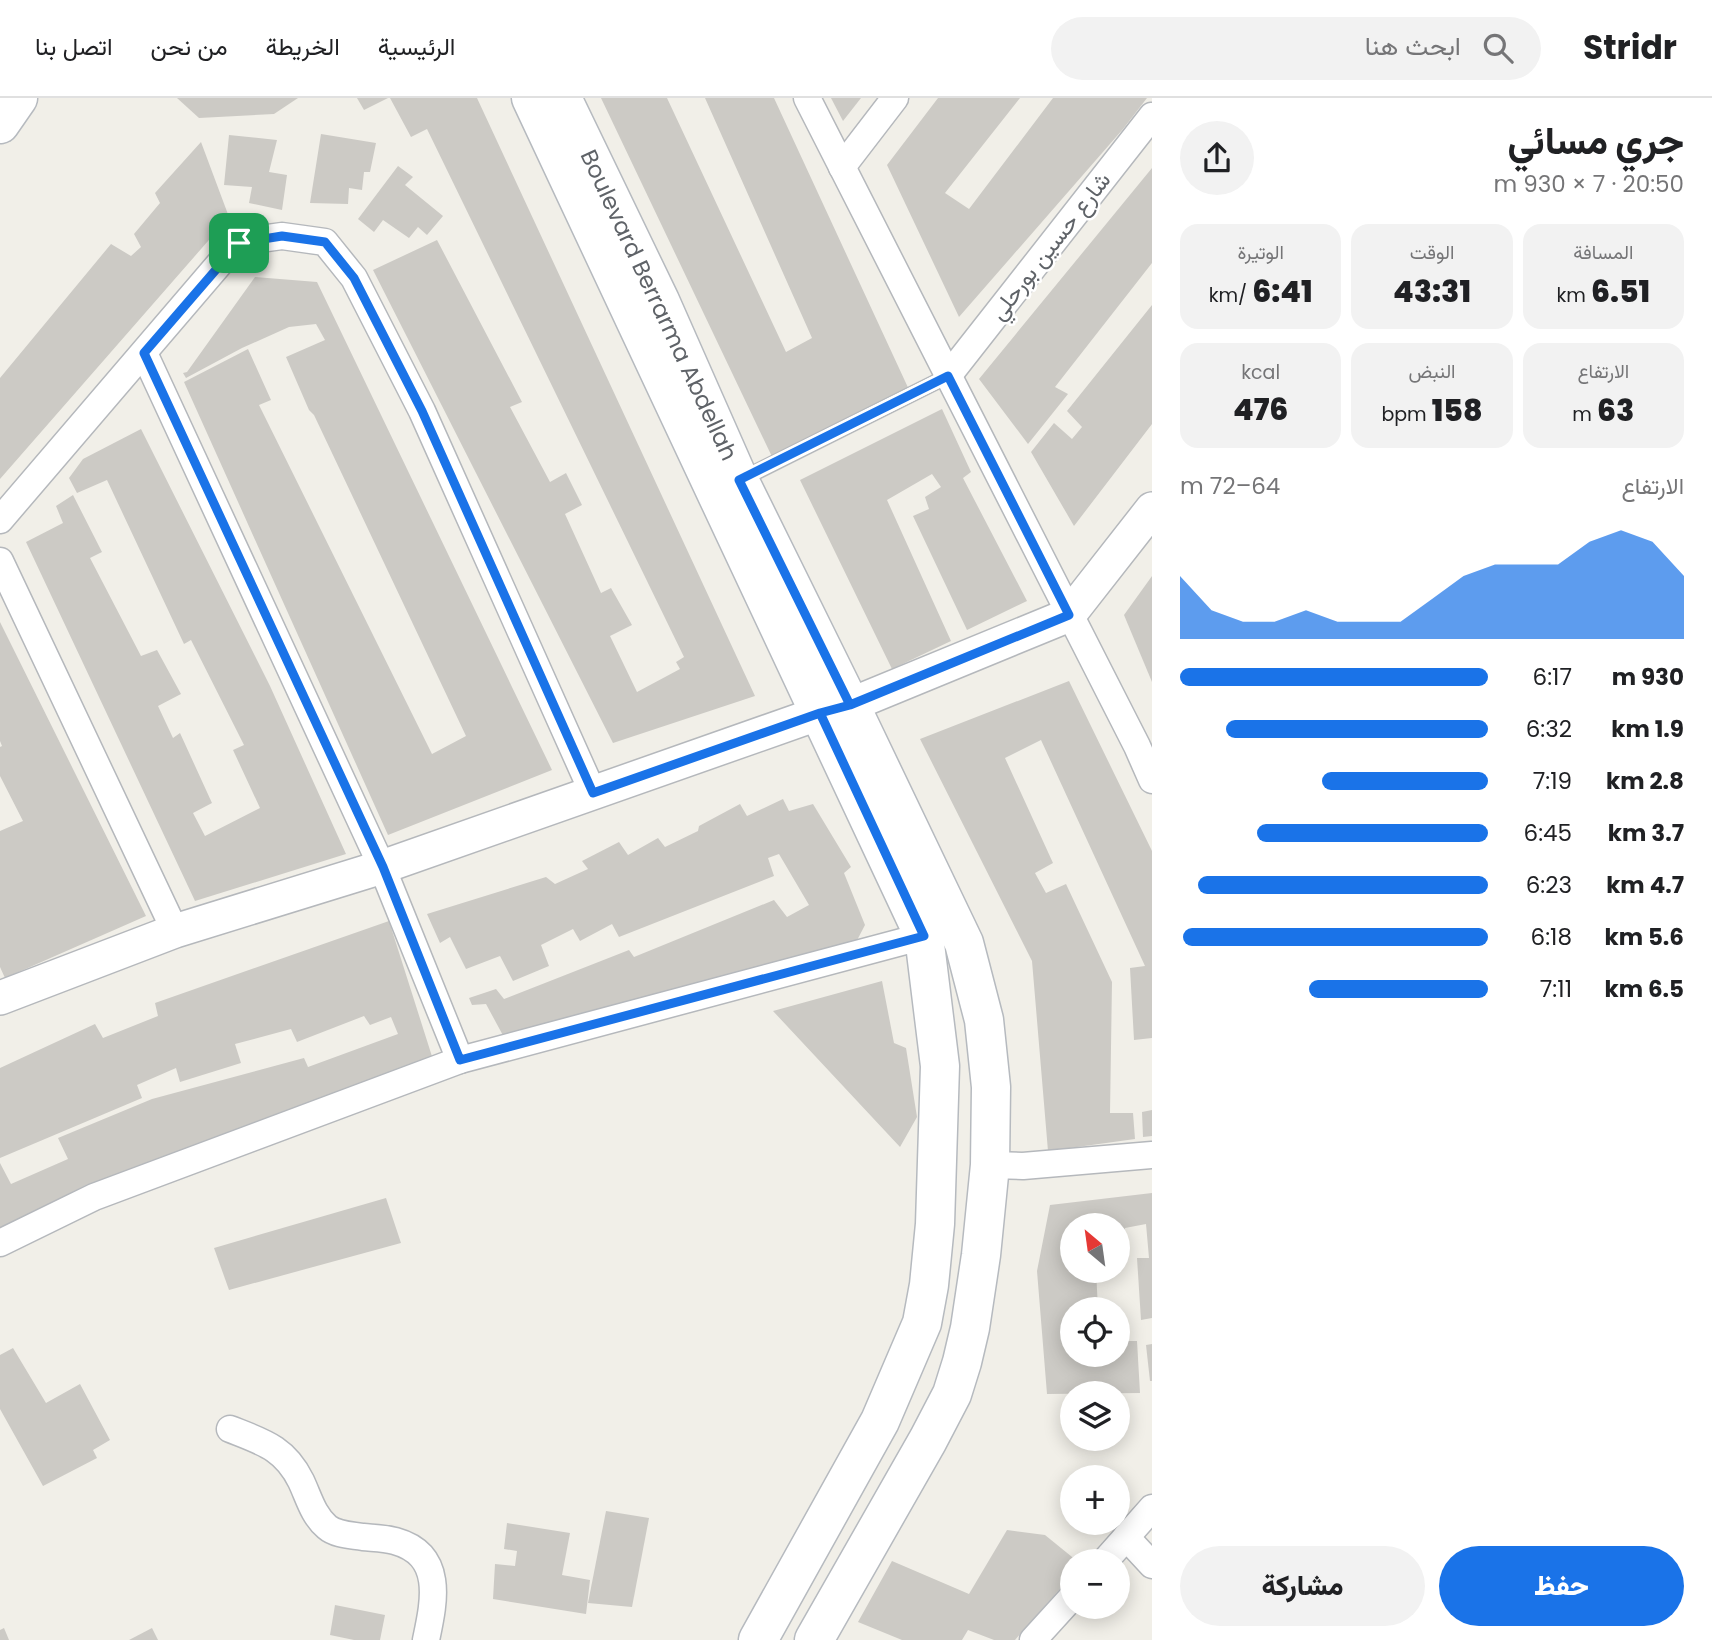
<!DOCTYPE html>
<html lang="ar">
<head>
<meta charset="utf-8">
<style>
  body { margin:0; font-family:Poppins,Vazirmatn,sans-serif; background:#f2f2f2; color:#202124; direction:rtl; height:100vh; display:flex; flex-direction:column; font-size:26px; white-space:nowrap }
  * { box-sizing:border-box; margin:0 }
  p { font-size:23px; color:#757577 }
  .icon { flex:none; width:38px; height:38px; fill:none; stroke:currentColor; stroke-width:2; stroke-linecap:round; stroke-linejoin:round }
  .map { position:relative; flex:1; overflow:hidden; direction:ltr }
  .drawer { display:flex; flex-direction:column; background:#fff; width:560px }
  .drawer>* { flex:none }
  .needle { width:46px; rotate:331deg }
  .controls { position:absolute; left:1060px; top:1115px; display:grid; gap:14px }
  .controls a { display:grid; place-items:center; width:70px; height:70px; border-radius:50%; background:#fff; box-shadow:0 4px 18px #0003; font-size:35px }
  .pin { position:absolute; display:grid; place-items:center; width:60px; height:60px; color:#fff; margin:-30px; border-radius:14px; box-shadow:0 4px 10px #0006 }
  .round { display:grid; place-items:center; flex:none; width:74px; height:74px; border-radius:37px; background:#f2f2f2 }
  .headline { display:flex; align-items:center; justify-content:space-between; height:119px; padding:0 28px }
  h1 { font-size:38px; font-weight:800; line-height:52px }
  .stats { display:grid; grid-template-columns:repeat(3,1fr); gap:10px; height:119px; padding:7px 28px }
  .stats div { display:grid; align-content:center; border-radius:18px; background:#f2f2f2; text-align:center }
  .stats b { font-size:30px; font-weight:800 }
  .stats small { font-size:19px; font-weight:400 }
  .stats p { font-size:19px }
  .chart { height:196px; padding:14px 28px }
  .chart p { display:flex; justify-content:space-between }
  .chart svg { width:100%; height:126px; margin-top:7px; fill:#1a73e8; opacity:.7 }
  .action { display:flex; gap:14px; margin-top:auto; padding:14px 28px }
  .action a { flex:1; height:80px; border-radius:42px; background:#1a73e8; color:#fff; font-size:28px; font-weight:800; line-height:80px; text-align:center }
  .action a+a { background:#f2f2f2; color:#202124 }
  ul { padding:0 28px; list-style:none; font-size:23px }
  li { display:grid; grid-template-columns:112px 84px 1fr; align-items:center; height:52px }
  li i { height:18px; border-radius:9px; background:#1a73e8 }
  header { display:flex; align-items:center; gap:42px; box-sizing:border-box; height:98px; padding:0 35px; background:#fff; border-bottom:2px solid #e0e0e0 }
  header strong { font-size:33px }
  nav { display:flex; gap:38px; margin-inline-start:auto; font-size:24px }
  .search { width:490px; height:63px; background:#f2f2f2; display:flex; align-items:center; gap:18px; box-sizing:border-box; padding:0 24px; border-radius:38px; color:#757577; font-size:26px }
  main { display:flex; flex:1; min-height:0 }
  .map>svg:first-child { display:block }
  .building { fill:#cccac5 }
  .lines { fill:none; stroke-linecap:round; stroke-linejoin:round }
  .service-casing { stroke:#b5b8bc; stroke-width:17 }
  .minor-casing { stroke:#b5b8bc; stroke-width:29 }
  .tertiary-casing { stroke:#b5b8bc; stroke-width:36 }
  .secondary-casing { stroke:#b6babf; stroke-width:41 }
  .service { stroke:#fff; stroke-width:14 }
  .minor { stroke:#fff; stroke-width:26 }
  .tertiary { stroke:#fff; stroke-width:33 }
  .secondary { stroke:#fff; stroke-width:38 }
  .route-casing { stroke:#fff; stroke-width:14 }
  .route { stroke:#1a73e8; stroke-width:9 }
  .labels { text-anchor:middle; dominant-baseline:central; stroke-width:5; stroke-linejoin:round; paint-order:stroke }
  .street-label { font-size:23px; fill:#5f6368; stroke:#fff }
</style>
</head>
<body>
<header>
<strong>Stridr</strong>
<div class="search"><svg class="icon" aria-label="search" viewBox="0 0 24 24"><circle cx="10" cy="10" r="6"/><path d="M15 15l6 6"/></svg>ابحث هنا</div>
<nav><a>الرئيسية</a><a>الخريطة</a><a>من نحن</a><a>اتصل بنا</a></nav>
</header>
<main>
<section class="drawer">
<div class="headline"><div><h1>جري مسائي</h1><p>20:50 · 7 × 930 m</p></div><a class="round"><svg class="icon" aria-label="share" viewBox="0 0 24 24"><path d="M12 15V3M7 8l5-5 5 5M5 13v7h14v-7"/></svg></a></div>
<div class="stats">
<div><p>المسافة</p><b>6.51<small> km</small></b></div>
<div><p>الوقت</p><b>43:31</b></div>
<div><p>الوتيرة</p><b>6:41<small> /km</small></b></div>
</div>
<div class="stats">
<div><p>الارتفاع</p><b>63<small> m</small></b></div>
<div><p>النبض</p><b>158<small> bpm</small></b></div>
<div><p>kcal</p><b>476</b></div>
</div>
<div class="chart"><p><span>الارتفاع</span>64–72 m</p>
<svg viewBox="0 0 160 44" preserveAspectRatio="none"><path d="M0 44V22L10 34L20 38L30 38L40 34L50 38L60 38L70 38L80 30L90 22L100 18L110 18L120 18L130 10L140 6L150 10L160 22V44z"/></svg>
</div>
<ul>
<li><b>930 m</b>6:17<i style="width:100%"></i></li>
<li><b>1.9 km</b>6:32<i style="width:85%"></i></li>
<li><b>2.8 km</b>7:19<i style="width:54%"></i></li>
<li><b>3.7 km</b>6:45<i style="width:75%"></i></li>
<li><b>4.7 km</b>6:23<i style="width:94%"></i></li>
<li><b>5.6 km</b>6:18<i style="width:99%"></i></li>
<li><b>6.5 km</b>7:11<i style="width:58%"></i></li>
</ul>
<div class="action"><a>حفظ</a><a>مشاركة</a></div>
</section>
<div class="map">
<svg width="1152" height="1542" viewBox="0 0 1152 1542">
  <rect width="100%" height="100%" fill="#f1efe8"/>
  <!-- building -->
  <g class="building">
    <path d="M177 0H298L274 16 199 20Z"/>
    <path d="M357 0H388L364 12Z"/>
    <path d="M390 0H477L755 598 613 645 373 172 437 142 522 304 510 309 550 384 566 375 582 407 565 416 601 495 611 490 632 527 610 538 637 594 680 571 676 564 684 559 427 31 411 39Z"/>
    <path d="M601 0H667L786 254 812 240 705 0H774L911 296 775 365Z"/>
    <path d="M831 0H861L843 23Z"/>
    <path d="M938 0H1020L945 95 969 111 1053 0H1147L1123 31 959 219 887 67Z"/>
    <path d="M321 36 376 45 370 74H364L362 92 349 90 348 106 310 105Z"/>
    <path d="M229 37 277 42 269 74 287 77 282 112 249 105 252 89 224 87Z"/>
    <path d="M201 44 229 119 0 381V280L111 146 131 158 141 149 134 136 160 105 155 95Z"/>
    <path d="M398 68 413 79 405 87 443 118 427 137 418 129 409 140 383 122 374 134 358 121Z"/>
    <path d="M1152 70V165L1055 289 1068 296 1028 346 979 281Z"/>
    <path d="M255 179 317 184 552 672 388 737 184 284 248 251 271 302 259 307 432 656 466 638 314 317 309 312 286 259 325 242 316 226 289 229 242 250 186 280 183 275 187 274Z"/>
    <path d="M1152 207V326L1074 428 1031 354 1054 325 1072 341 1082 329 1067 313Z"/>
    <path d="M942 311 971 374 963 380 1027 503 967 532 913 418 929 411 925 399 941 389 932 376 887 402 951 543 892 571 800 382Z"/>
    <path d="M141 331 270 588 346 756 195 803 26 444 63 425 56 408 73 397 102 454 90 460 141 558 157 552 181 596 158 608 173 640 180 635 212 705 193 715 205 738 260 710 233 652 244 647 191 542 184 546 107 382 77 395 69 380 83 361Z"/>
    <path d="M1152 478V584L1124 517Z"/>
    <path d="M0 524 146 818 5 880 0 869V733L23 723 0 678V649L2 648 0 643Z"/>
    <path d="M1069 583 1152 753V940L1134 942 1130 870 1145 868 1041 642 1005 660 1053 765 1035 775 1046 795 1066 786 1112 884 1110 1015H1133L1135 1041 1048 1053 1032 863 920 641Z"/>
    <path d="M783 701 789 713 813 706 851 769 844 775 865 827 854 848 506 943 486 906 472 907 469 900 496 891 504 901 629 852 634 859 774 802 787 819 809 807 779 756 768 760 774 778 619 839 612 826 580 843 573 831 541 847 549 868 513 883 500 858 466 871 450 839 440 845 427 816 546 779 555 786 588 771 582 763 619 744 628 757 658 740 665 749 698 733 699 728 740 706 747 718Z"/>
    <path d="M389 823 436 971 163 1065 86 1087 0 1132V1065L11 1086 68 1061 58 1040 152 1001 304 960 308 969 398 936 391 919 370 927 364 918 297 944 291 931 235 946 241 965 180 984 176 970 137 987 142 1000 0 1060V970L95 926 103 940 158 918 155 905Z"/>
    <path d="M882 883 894 945 906 950 917 1019 900 1049 773 913Z"/>
    <path d="M1152 1012V1038L1143 1039 1142 1014Z"/>
    <path d="M1152 1095V1220L1141 1222 1137 1160H1149L1146 1126 1125 1130V1155L1118 1156V1127H1073V1172H1096L1098 1211H1073V1256H1118V1243H1137L1140 1295 1047 1296 1037 1173 1050 1107Z"/>
    <path d="M386 1100 401 1145 229 1192 214 1150Z"/>
    <path d="M1152 1246V1283H1150L1146 1247Z"/>
    <path d="M13 1250 46 1305 80 1286 110 1342 93 1352 97 1360 43 1388 0 1311V1257Z"/>
    <path d="M606 1413 649 1420 632 1509 588 1505Z"/>
    <path d="M507 1425 570 1435 562 1477 590 1482 586 1516 493 1501 495 1466 515 1468 517 1453 504 1451Z"/>
    <path d="M1007 1432 1045 1437 1077 1463H1073V1476L1015 1542H994L968 1532 962 1542H902L858 1524 892 1463 969 1496Z"/>
    <path d="M335 1507 385 1517 380 1542H354L330 1537Z"/>
    <path d="M4 1530 9 1542H0V1532Z"/>
    <path d="M152 1530 158 1542H129Z"/>
  </g>
  <g class="lines">
    <defs>
      <path id="service" d="M740 382 948 278"/>
      <g id="minor">
        <path d="M807 0 1137 648 1152 682"/>
        <path d="M842 69 895 0"/>
        <path d="M144 255 382 769 460 962"/>
        <path d="M948 278 1152 18"/>
        <path d="M0 422 238 144 282 138 325 144 354 180 422 313 593 695"/>
        <path d="M0 463 175 833"/>
        <path d="M990 1067 1023 1068 1152 1057"/>
        <path d="M0 1145 94 1099 460 962 924 838"/>
        <path d="M230 1331C263 1344 285 1350 301 1383 309 1400 313 1417 327 1429 336 1437 352 1437 363 1439 373 1440 385 1440 395 1443 445 1457 434 1504 426 1542"/>
        <path d="M1126 1439 1152 1467"/>
        <path d="M1105 1463 1152 1410"/>
        <path d="M1033 1542 1073 1498"/>
      </g>
      <path id="tertiary" d="M0 900 175 833 382 769 820 615 850 607 1069 517 1152 411"/>
      <g id="secondary">
        <path d="M531 0 924 838 940 968 935 1126 929 1187 922 1225 880 1323 758 1542"/>
        <path d="M562 0 660 203 739 382 850 607 964 845 984 922 991 989 990 1067 981 1157 970 1230 962 1264 952 1296 928 1342 814 1542"/>
        <path d="M0 26 18 0"/>
      </g>
    </defs>
    <!-- service casing -->
    <use href="#service" class="service-casing"/>
    <!-- minor casing -->
    <use href="#minor" class="minor-casing"/>
    <!-- tertiary casing -->
    <use href="#tertiary" class="tertiary-casing"/>
    <!-- secondary casing -->
    <use href="#secondary" class="secondary-casing"/>
    <!-- service -->
    <use href="#service" class="service"/>
    <!-- minor -->
    <use href="#minor" class="minor"/>
    <!-- tertiary -->
    <use href="#tertiary" class="tertiary"/>
    <!-- secondary -->
    <use href="#secondary" class="secondary"/>
  </g>
  <g class="lines">
    <defs>
      <path id="route" d="M239 145 144 255 383 769 460 962 924 838 820 615 850 607 739 382 948 278 1069 517 850 607 820 615 593 695 422 313 354 180 325 144 282 138 239 145"/>
    </defs>
    <!-- route casing -->
    <use href="#route" class="route-casing"/>
    <!-- route -->
    <use href="#route" class="route"/>
  </g>
  <g class="labels">
    <!-- street labels -->
    <g class="street-label">
      <text transform="translate(1050 148) rotate(-52)">شارع حسين بورحلي</text>
      <text transform="translate(659 207) rotate(65)">Boulevard Berrarma Abdellah</text>
    </g>
  </g>
</svg>
<div class="controls">
<a><svg class="needle" viewBox="-14 -14 28 28"><path d="M0-13l5 13h-10z" fill="#e53935"/><path d="M0 13l5-13h-10z" fill="#757577"/></svg></a>
<a><svg class="icon" aria-label="locate" viewBox="0 0 24 24"><circle cx="12" cy="12" r="6"/><path d="M12 2v4M12 18v4M2 12h4M18 12h4"/></svg></a>
<a><svg class="icon" aria-label="layers" viewBox="0 0 24 24"><path d="M12 4l9 5-9 5-9-5zM3 14l9 5 9-5"/></svg></a>
<a>+</a>
<a>−</a>
</div>
<div class="pin" style="left:239px;top:145px;background:#1e9e55"><svg class="icon" aria-label="arrive" viewBox="0 0 24 24"><path d="M6 21V4h12l-3 4 3 4H6"/></svg></div>
</div>
</main>
</body>
</html>
